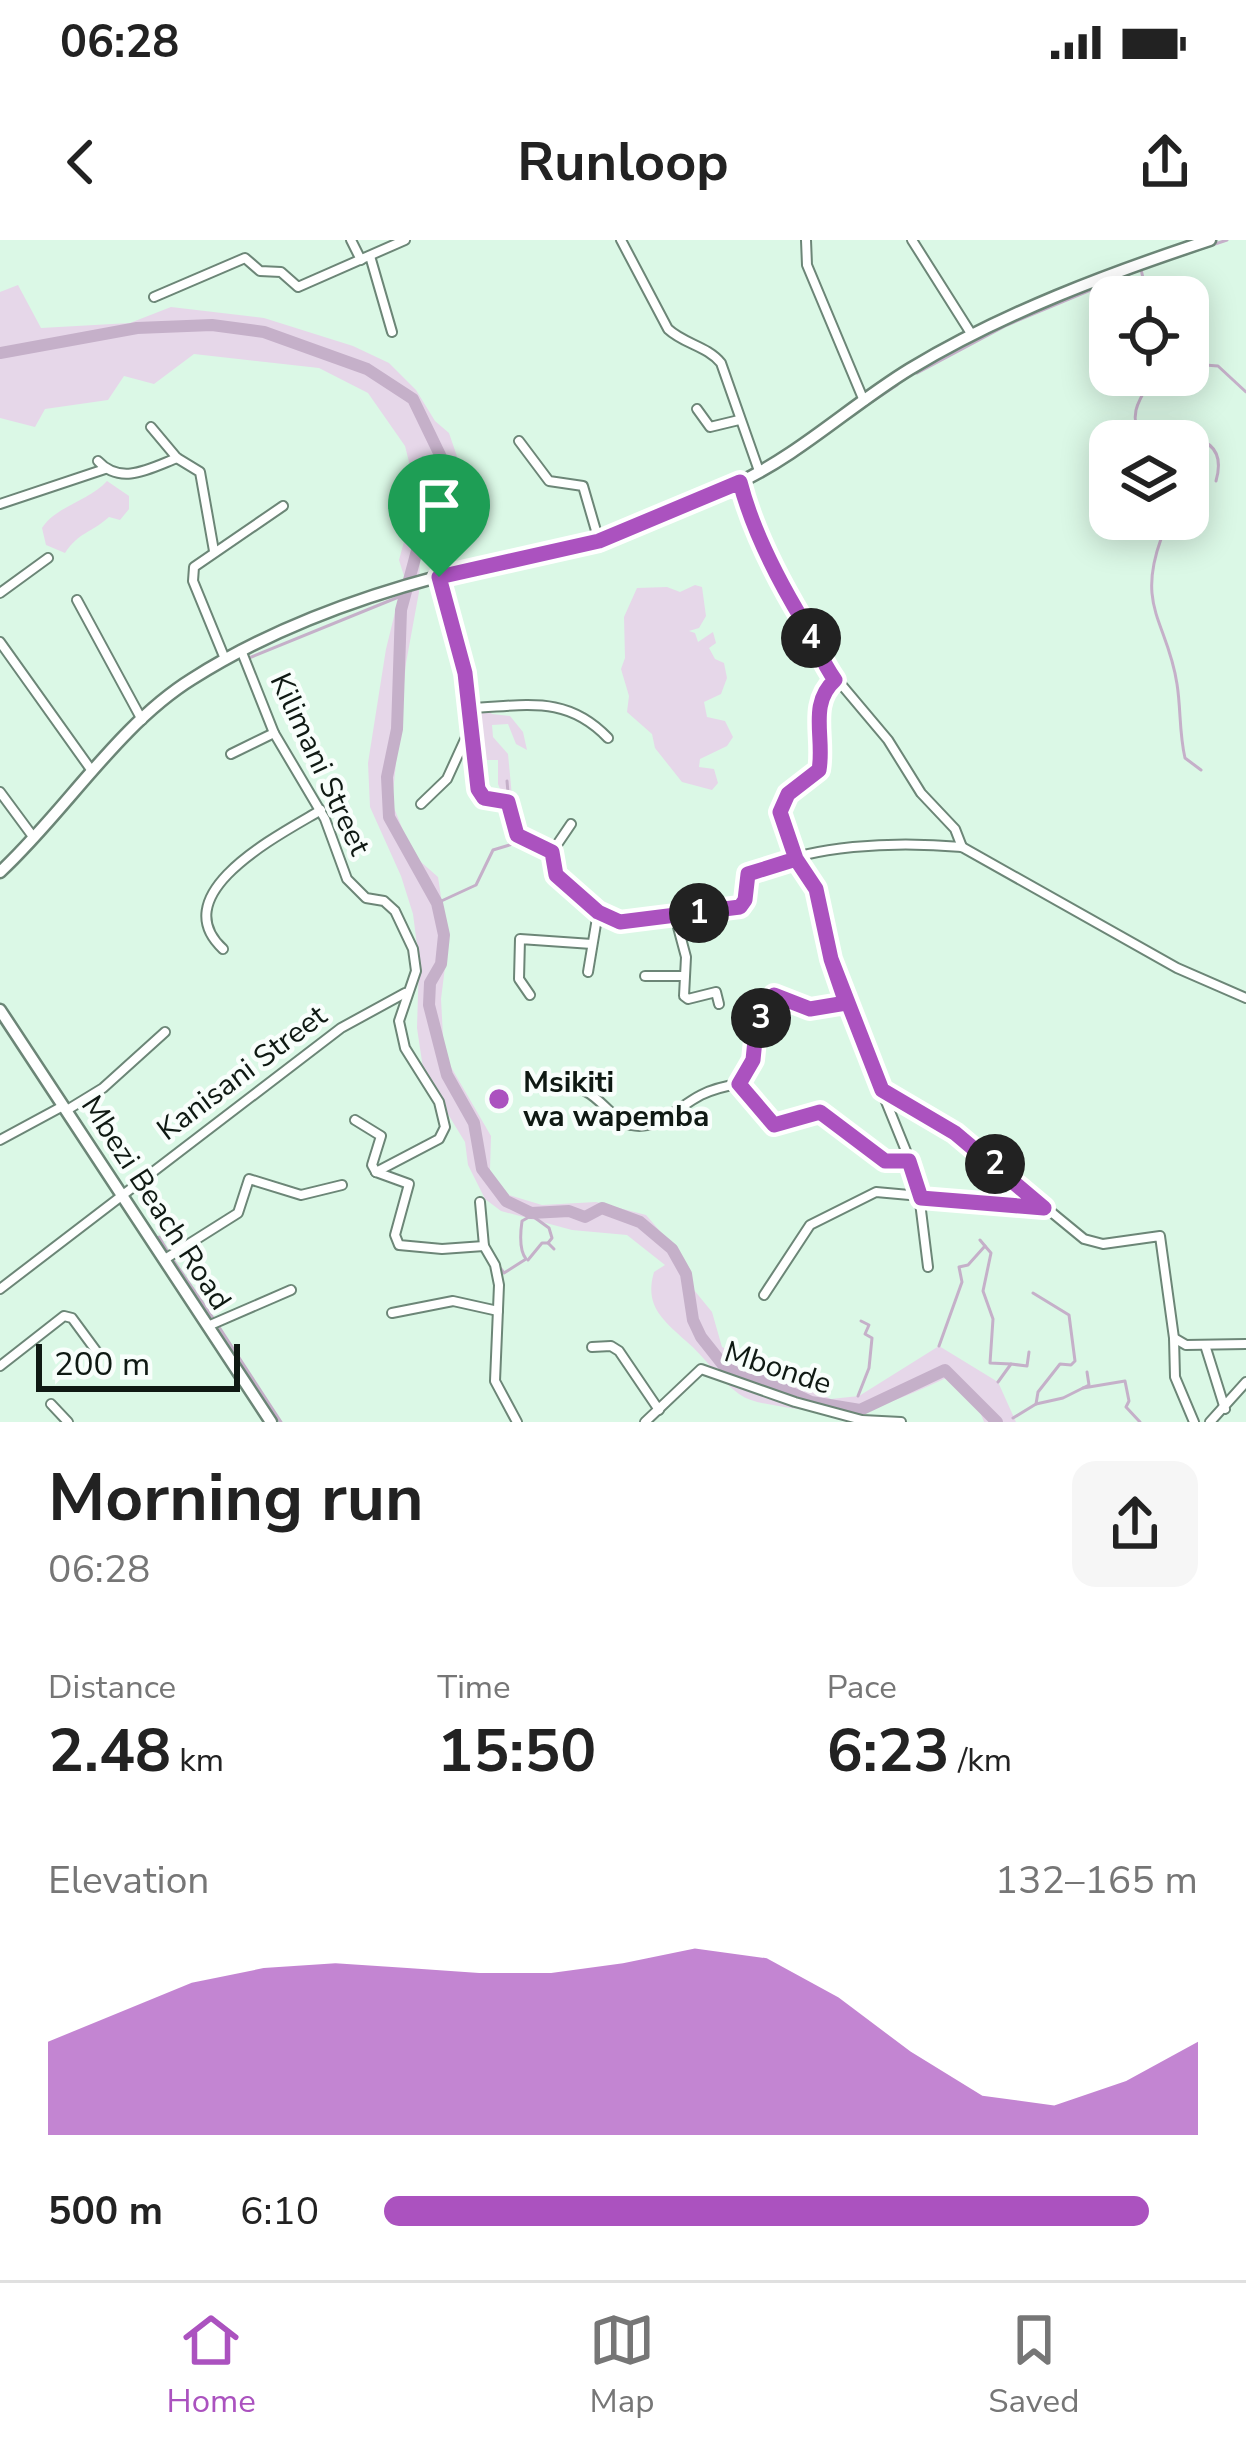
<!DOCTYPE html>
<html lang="en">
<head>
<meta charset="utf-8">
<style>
  body { margin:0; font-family:"Nunito Sans",sans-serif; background:#f6f6f6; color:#222; height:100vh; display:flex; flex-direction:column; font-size:45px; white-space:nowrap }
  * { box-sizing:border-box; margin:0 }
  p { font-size:39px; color:#767676 }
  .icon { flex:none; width:66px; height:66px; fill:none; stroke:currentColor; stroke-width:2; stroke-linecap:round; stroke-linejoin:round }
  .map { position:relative; height:1182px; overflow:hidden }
  .sheet { display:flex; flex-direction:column; background:#fff; flex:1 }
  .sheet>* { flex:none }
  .buttons { position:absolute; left:1089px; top:36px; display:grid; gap:24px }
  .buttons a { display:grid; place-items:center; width:120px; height:120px; border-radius:24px; background:#fff; box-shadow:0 6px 30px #0003; font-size:60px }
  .scale { position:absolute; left:36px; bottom:30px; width:204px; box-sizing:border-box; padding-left:12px; border:6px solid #0f1913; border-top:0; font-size:33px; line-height:42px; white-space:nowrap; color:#0f1913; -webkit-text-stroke:9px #f8fefb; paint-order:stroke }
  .pin { position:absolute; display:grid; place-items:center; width:102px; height:102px; color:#fff; margin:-123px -51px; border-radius:50% 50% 50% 0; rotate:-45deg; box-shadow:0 0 12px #0007 }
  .pin .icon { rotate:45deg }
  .km { position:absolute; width:60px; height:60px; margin:-30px; border-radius:50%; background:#222; color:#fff; font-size:33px; line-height:60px; text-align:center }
  .round { display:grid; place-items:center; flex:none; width:126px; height:126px; border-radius:24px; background:#f6f6f6 }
  .summary { display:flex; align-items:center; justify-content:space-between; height:204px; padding:0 48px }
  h1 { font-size:66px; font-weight:700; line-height:90px }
  .stats { display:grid; grid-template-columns:repeat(3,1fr); gap:18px; height:204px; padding:12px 48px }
  .stats div { display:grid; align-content:center }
  .stats b { font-size:60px; font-weight:700 }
  .stats small { font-size:33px; font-weight:400 }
  .stats p { font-size:33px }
  .chart { height:336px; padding:24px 48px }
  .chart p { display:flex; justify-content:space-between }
  .chart svg { width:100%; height:216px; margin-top:12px; fill:#ab52bf; opacity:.7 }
  ul { padding:0 48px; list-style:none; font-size:39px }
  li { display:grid; grid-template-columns:192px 144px 1fr; align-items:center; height:90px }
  li i { height:30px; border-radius:15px; background:#ab52bf }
  .status { display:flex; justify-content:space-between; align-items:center; height:84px; padding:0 60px; background:#fff; direction:ltr }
  .status svg { height:33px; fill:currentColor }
  header { display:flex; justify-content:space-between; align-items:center; height:156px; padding:0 48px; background:#fff; font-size:54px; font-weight:700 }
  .dock { display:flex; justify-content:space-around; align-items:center; height:168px; border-top:3px solid #e0e0e0; background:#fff; font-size:33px; color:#767676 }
  .dock a { display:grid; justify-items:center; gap:6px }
  .dock .selected { color:#ab52bf }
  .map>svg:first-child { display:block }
  .green { fill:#e6d7e9 }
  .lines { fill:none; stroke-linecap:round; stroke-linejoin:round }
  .stream { stroke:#c5b0c9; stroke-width:3 }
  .river { stroke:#c5b0c9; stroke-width:12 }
  .street-casing { stroke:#6c8677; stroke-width:12 }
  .secondary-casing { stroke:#6c8677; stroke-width:15 }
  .primary-casing { stroke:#6c8677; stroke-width:15 }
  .street { stroke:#fff; stroke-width:8 }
  .secondary { stroke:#fff; stroke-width:10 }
  .primary { stroke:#fff; stroke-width:10 }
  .route-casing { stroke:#fff; stroke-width:24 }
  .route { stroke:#ab52bf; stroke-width:15 }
  .poi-dot { fill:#ab52bf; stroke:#f8fefb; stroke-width:4.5 }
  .labels { text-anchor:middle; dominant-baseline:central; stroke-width:9; stroke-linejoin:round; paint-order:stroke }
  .street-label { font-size:30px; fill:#0f1913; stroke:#f8fefb }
  .poi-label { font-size:30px; font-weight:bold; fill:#0f1913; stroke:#f8fefb; text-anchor:start }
</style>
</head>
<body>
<div class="status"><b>06:28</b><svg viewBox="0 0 49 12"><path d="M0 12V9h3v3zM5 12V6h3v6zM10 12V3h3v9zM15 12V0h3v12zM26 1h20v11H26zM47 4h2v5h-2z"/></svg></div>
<header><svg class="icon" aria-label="back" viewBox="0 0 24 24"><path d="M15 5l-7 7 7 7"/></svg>Runloop<svg class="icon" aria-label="share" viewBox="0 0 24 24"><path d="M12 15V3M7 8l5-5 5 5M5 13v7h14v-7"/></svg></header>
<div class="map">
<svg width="1246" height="1182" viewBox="0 0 1246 1182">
  <rect width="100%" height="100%" fill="#dbf8e6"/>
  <!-- green -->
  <g class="green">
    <path d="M18 45 41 88 130 83 171 67 264 78 353 106 389 123 416 150 435 181 449 193 465 240 432 279 420 312 419 352 406 423 392 563 413 615 438 637 448 703 441 759 444 815 491 896 490 930 499 952 542 965 596 962 646 975 672 1005 694 1050 712 1072 722 1107 831 1159 859 1156 939 1106 998 1142 1016 1182H984L976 1162 946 1138C882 1168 854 1178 784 1167 769 1164 752 1163 739 1154 719 1140 705 1117 686 1101 663 1080 644 1066 654 1032L665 1025 627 995 572 990 501 971 485 959 468 925 465 902 424 835 417 788 419 721 413 674 401 636 370 567 368 523 386 409 404 336 399 320 417 254 405 206 368 153 319 128 194 114 154 144 124 136 108 160 45 169 35 187 0 178V52Z"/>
    <path d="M107 241 129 256V269L120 280 109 277C91 293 79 292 65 313L46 305 42 288C56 266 89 261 107 241Z"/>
    <path d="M695 345 702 347 706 376 699 388 689 391 695 393 698 402 713 392 716 403 709 408 715 419 724 423 727 438 721 454 704 462 707 477 725 481 733 497 727 506 700 519 699 527 714 529 718 543 712 550 682 542 655 508 652 494 627 472 629 456 621 429 625 418 624 377 637 348 667 347 680 352Z"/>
    <path d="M467 466 477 477 487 469 492 474 510 476 523 492 527 510 516 504 508 484 492 485 493 497 508 514 512 556H503L498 544V520H479L476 496 460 494 467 481 463 471Z"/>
  </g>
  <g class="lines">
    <!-- stream -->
    <g class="stream">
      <path d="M1155 24 1227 0"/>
      <path d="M1188 116 1205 125 1218 126 1246 152"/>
      <path d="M917 133 1007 85 1141 29 1147 57"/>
      <path d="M873 161 897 145"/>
      <path d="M1142 198C1174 195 1231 189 1216 241"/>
      <path d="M1142 201C1127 174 1139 160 1154 135"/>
      <path d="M1148 279 1161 299C1136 368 1168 383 1177 444 1181 469 1179 492 1185 518L1201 530"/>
      <path d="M450 339 470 334"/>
      <path d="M249 418 406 354"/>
      <path d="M507 541 508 553"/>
      <path d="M437 663 476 645 493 610 516 603 515 597"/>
      <path d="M520 967 549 988 552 998 548 1003 554 1009"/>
      <path d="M159 997 168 1012"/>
      <path d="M985 1006 991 1013 983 1051 993 1079 990 1123 1011 1124"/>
      <path d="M444 1012 464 1010"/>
      <path d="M173 1020 213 1078"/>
      <path d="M528 1020 542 1003H548"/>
      <path d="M498 1025 504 1033 526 1019C519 1010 520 995 522 981L529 977"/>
      <path d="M219 1087 281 1182"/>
      <path d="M939 1106 962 1042 959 1027 968 1025 985 1006 980 1000"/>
      <path d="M998 1142 1011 1124 1027 1126 1029 1112"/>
      <path d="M1083 1148 1125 1141 1129 1161 1126 1167 1140 1182"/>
      <path d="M858 1156 869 1128 872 1098 865 1094 869 1085 861 1081"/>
      <path d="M1036 1164 1063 1158 1089 1145 1087 1132"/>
      <path d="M1013 1178 1036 1164 1038 1152 1060 1124 1071 1125 1075 1121 1069 1075 1033 1053"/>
    </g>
    <!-- river -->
    <path class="river" d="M0 113 137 88 212 85 264 92 367 129 413 159 441 217 439 248 429 266 401 370 397 489 387 537 389 577 437 663 444 695 441 724 430 743 429 765 447 835 474 883 482 929 506 961 531 973 569 971 585 977 602 968 640 982 672 1009 686 1034 693 1080 701 1097 724 1126 743 1137 766 1141 811 1162 860 1170 945 1130 997 1182"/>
    <defs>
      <g id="street">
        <path d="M351 0 361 20"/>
        <path d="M621 0 668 89C684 104 707 106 721 123L759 231"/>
        <path d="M806 0 807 25 864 161"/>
        <path d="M912 0 972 95"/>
        <path d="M370 16 392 92"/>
        <path d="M154 57 245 18 260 31 281 32 298 47 405 0"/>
        <path d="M697 169 710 187 739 180"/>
        <path d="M151 187 177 218 200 232 214 311"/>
        <path d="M519 201 549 241 583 246 599 301"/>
        <path d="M98 221C121 246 151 228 177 218"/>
        <path d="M740 242 785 355 806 385 819 418 888 500 921 553 955 589 962 607"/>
        <path d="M0 264 105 229"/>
        <path d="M439 337 465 433 479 553 484 558 508 562 517 595 552 612"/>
        <path d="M0 353 48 318"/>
        <path d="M77 360 142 480"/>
        <path d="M0 402 92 531"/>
        <path d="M241 410 274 493 325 579 347 639 366 658 384 661 395 671 413 709 416 731 399 781 405 808 439 862 445 887 439 899 376 932"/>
        <path d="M225 419 193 341 194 327 283 266"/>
        <path d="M835 440C805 467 835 500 818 531 808 551 783 548 780 572L796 618 816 649 831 719 846 763 917 938 928 1027"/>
        <path d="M470 468C525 466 566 454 608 498"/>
        <path d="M231 514 274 493"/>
        <path d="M0 552 34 598"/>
        <path d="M421 564 447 539 468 493"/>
        <path d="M571 584 552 612 553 630 598 672 620 682 740 667 745 660 748 634C811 604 894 601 962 607L1177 728 1246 758"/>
        <path d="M675 676 686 717 684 756 688 759 716 752 719 764"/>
        <path d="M223 709C163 653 281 594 321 570"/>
        <path d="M588 732 598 672"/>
        <path d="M645 736H683"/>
        <path d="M530 755 519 739 520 699 592 704"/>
        <path d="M846 763 810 769 774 755 756 790 755 815 739 844 774 885 820 872 885 921H909"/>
        <path d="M882 850 955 893 1084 999 1103 1004 1160 996 1174 1098 1186 1105 1246 1104"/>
        <path d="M585 851C602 859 615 882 631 885 658 891 679 866 701 855 713 849 725 846 739 844"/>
        <path d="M67 870 103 848 165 792"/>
        <path d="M355 880 381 896 372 925 376 932"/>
        <path d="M0 900 63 866"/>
        <path d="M376 932 409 944 395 995 399 1005 442 1009 484 1006"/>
        <path d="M480 962 484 1006 495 1025 499 1045 495 1141 517 1182"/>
        <path d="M165 1019 238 973 249 939 301 955 342 945"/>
        <path d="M0 1049 341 788 405 753"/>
        <path d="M764 1055 810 985 876 952 1043 967"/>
        <path d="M392 1073 453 1061 498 1071"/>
        <path d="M208 1086 291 1050"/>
        <path d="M1174 1098 1175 1137 1194 1182"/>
        <path d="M1205 1105 1225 1169"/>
        <path d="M592 1107 611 1106 619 1111 659 1170"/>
        <path d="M0 1126 64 1076 72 1078 97 1112"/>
        <path d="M51 1164 68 1182"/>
        <path d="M645 1182 701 1129 795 1162 862 1180 901 1182"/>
        <path d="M1210 1182 1246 1142"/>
      </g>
      <path id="secondary" d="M0 770 271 1182"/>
      <path id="primary" d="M0 632C64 573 118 485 192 439 288 378 402 342 513 319 534 315 555 313 576 308 631 294 684 268 736 244 799 215 851 165 910 129 1003 73 1107 34 1210 0"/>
    </defs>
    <!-- street casing -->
    <use href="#street" class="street-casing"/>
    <!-- secondary casing -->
    <use href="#secondary" class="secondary-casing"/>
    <!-- primary casing -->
    <use href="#primary" class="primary-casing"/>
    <!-- street -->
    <use href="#street" class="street"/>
    <!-- secondary -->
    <use href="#secondary" class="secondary"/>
    <!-- primary -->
    <use href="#primary" class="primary"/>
  </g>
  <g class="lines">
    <defs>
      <path id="route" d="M439 337 465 433 478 549 484 558 508 562 517 595 552 612 556 635 598 672 620 682 740 667 745 660 748 634 796 619 816 649 831 719 882 850 955 893 1044 968 921 958 909 921H885L820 872 774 885 739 844 753 820 756 790 774 755 810 769 846 763 831 719 816 649 796 619 780 572 788 554 819 530C825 498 808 464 835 440 821 421 815 401 803 381 777 338 753 292 740 242L599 301 439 337"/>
    </defs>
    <!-- route casing -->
    <use href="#route" class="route-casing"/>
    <!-- route -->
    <use href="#route" class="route"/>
  </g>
  <!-- markers -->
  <circle class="poi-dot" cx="499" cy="859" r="12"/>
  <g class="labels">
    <!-- street labels -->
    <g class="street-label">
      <text transform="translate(320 524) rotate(65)">Kilimani Street</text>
      <text transform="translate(242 833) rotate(-37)">Kanisani Street</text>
      <text transform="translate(156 963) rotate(57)">Mbezi Beach Road</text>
      <text transform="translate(778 1128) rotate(18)">Mbonde</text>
    </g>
    <!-- poi labels -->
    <g class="poi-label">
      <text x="523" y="842">Msikiti<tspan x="523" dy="34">wa wapemba</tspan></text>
    </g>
  </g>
</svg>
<div class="buttons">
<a><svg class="icon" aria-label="locate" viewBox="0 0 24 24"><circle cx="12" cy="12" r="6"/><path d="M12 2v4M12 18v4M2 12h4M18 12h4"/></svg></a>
<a><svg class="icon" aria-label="layers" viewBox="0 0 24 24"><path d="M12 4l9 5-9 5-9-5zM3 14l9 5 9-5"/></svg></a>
</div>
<div class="scale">200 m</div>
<div class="pin" style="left:439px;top:337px;background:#1e9e55"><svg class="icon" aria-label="arrive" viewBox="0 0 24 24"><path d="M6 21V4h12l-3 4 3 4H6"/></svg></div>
<b class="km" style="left:699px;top:673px">1</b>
<b class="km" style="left:995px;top:924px">2</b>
<b class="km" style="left:761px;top:778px">3</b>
<b class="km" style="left:811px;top:398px">4</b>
</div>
<section class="sheet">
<div class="summary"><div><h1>Morning run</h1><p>06:28</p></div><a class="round"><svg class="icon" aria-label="share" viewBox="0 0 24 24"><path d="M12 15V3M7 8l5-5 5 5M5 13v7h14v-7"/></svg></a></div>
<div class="stats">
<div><p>Distance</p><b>2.48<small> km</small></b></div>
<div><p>Time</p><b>15:50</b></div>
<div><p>Pace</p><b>6:23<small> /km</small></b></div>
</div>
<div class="chart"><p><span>Elevation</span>132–165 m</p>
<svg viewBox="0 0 160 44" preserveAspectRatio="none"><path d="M0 44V25L10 19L20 13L30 10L40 9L50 10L60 11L70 11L80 9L90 6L100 8L110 16L120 27L130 36L140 38L150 33L160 25V44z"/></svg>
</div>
<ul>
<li><b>500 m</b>6:10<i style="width:94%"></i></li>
</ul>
</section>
<nav class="dock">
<a class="selected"><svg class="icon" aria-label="home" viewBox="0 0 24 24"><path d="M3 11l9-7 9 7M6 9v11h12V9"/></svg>Home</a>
<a><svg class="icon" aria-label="map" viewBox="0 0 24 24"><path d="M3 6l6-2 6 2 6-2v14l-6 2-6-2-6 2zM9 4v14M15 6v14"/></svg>Map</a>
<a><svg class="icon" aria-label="saved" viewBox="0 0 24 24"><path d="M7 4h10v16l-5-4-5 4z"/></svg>Saved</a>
</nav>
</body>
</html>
